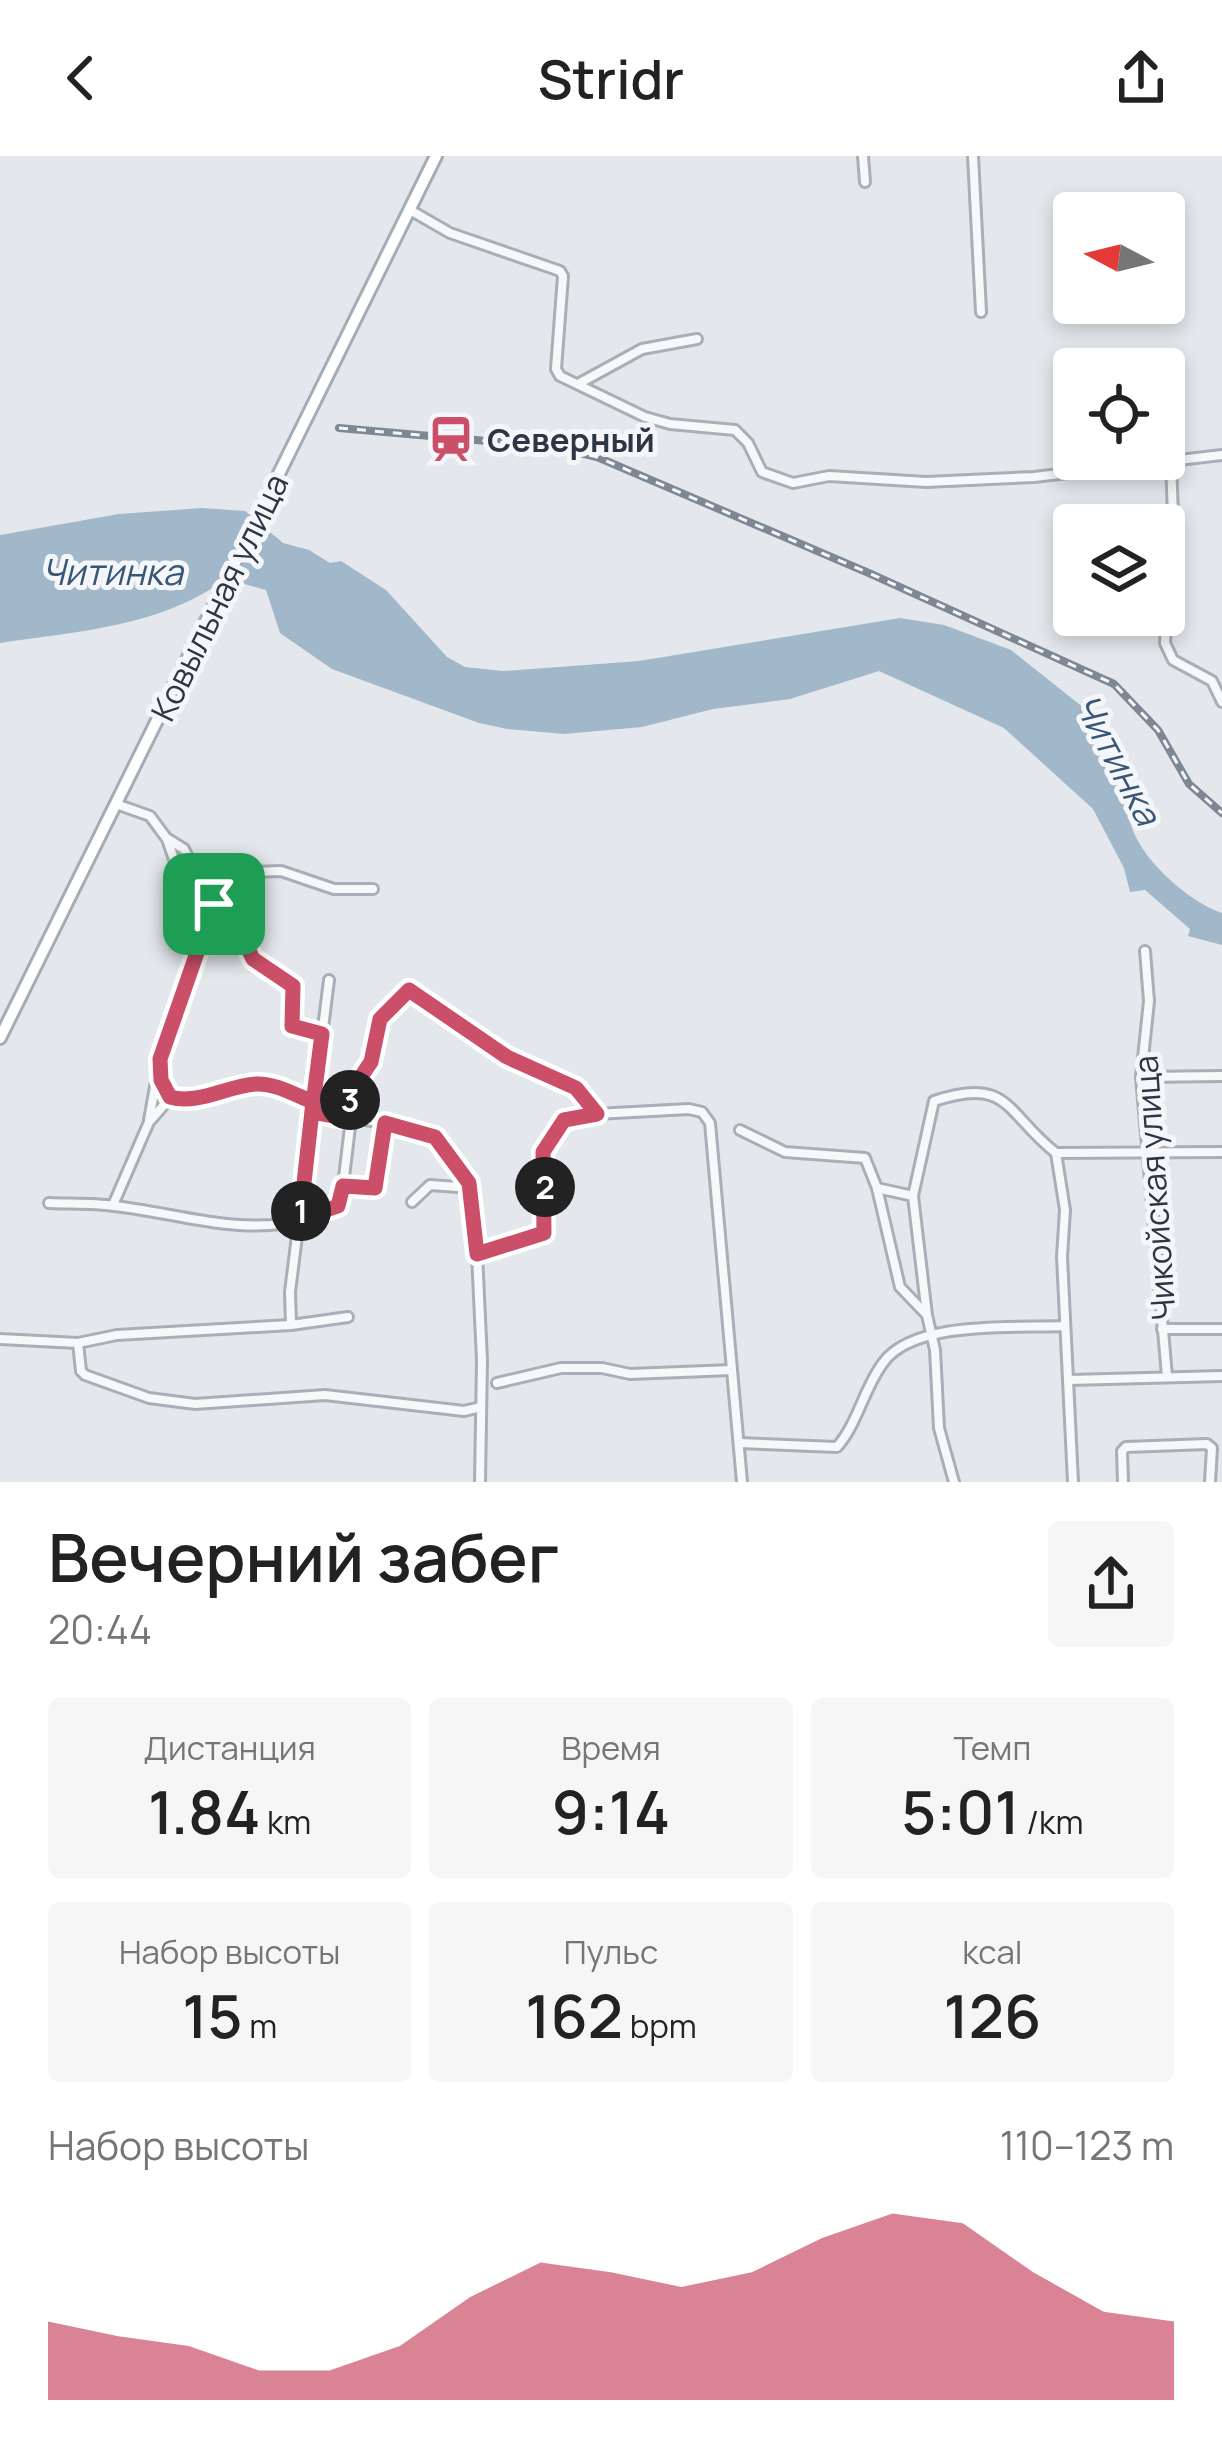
<!DOCTYPE html>
<html lang="ru">
<head>
<meta charset="utf-8">
<style>
  body { margin:0; font-family:Manrope,sans-serif; background:#f6f6f6; color:#222; height:100vh; display:flex; flex-direction:column; font-size:45px; white-space:nowrap }
  * { box-sizing:border-box; margin:0 }
  p { font-size:39px; color:#767676 }
  .icon { flex:none; width:66px; height:66px; fill:none; stroke:currentColor; stroke-width:2; stroke-linecap:round; stroke-linejoin:round }
  .map { position:relative; height:1326px; overflow:hidden }
  .panel { display:flex; flex-direction:column; background:#fff; flex:1 }
  .panel>* { flex:none }
  .needle { width:78px; rotate:277deg }
  .tools { position:absolute; left:1053px; top:36px; display:grid; gap:24px }
  .tools a { display:grid; place-items:center; width:132px; height:132px; border-radius:12px; background:#fff; box-shadow:0 6px 18px #0003; font-size:60px }
  .pin { position:absolute; display:grid; place-items:center; width:102px; height:102px; color:#fff; margin:-51px; border-radius:24px; box-shadow:0 6px 18px #0006 }
  .km { position:absolute; width:60px; height:60px; margin:-30px; border-radius:50%; background:#222; color:#fff; font-size:33px; line-height:60px; text-align:center }
  .round { display:grid; place-items:center; flex:none; width:126px; height:126px; border-radius:12px; background:#f6f6f6 }
  .overview { display:flex; align-items:center; justify-content:space-between; height:204px; padding:0 48px }
  h1 { font-size:66px; font-weight:600; line-height:90px }
  .metrics { display:grid; grid-template-columns:repeat(3,1fr); gap:18px; height:204px; padding:12px 48px }
  .metrics div { display:grid; align-content:center; border-radius:12px; background:#f6f6f6; text-align:center }
  .metrics b { font-size:60px; font-weight:600 }
  .metrics small { font-size:33px; font-weight:400 }
  .metrics p { font-size:33px }
  .chart { height:336px; padding:24px 48px }
  .chart p { display:flex; justify-content:space-between }
  .chart svg { width:100%; height:216px; margin-top:12px; fill:#cb4f68; opacity:.7 }
  header { display:flex; justify-content:space-between; align-items:center; height:156px; padding:0 48px; background:#fff; font-size:54px; font-weight:600 }
  .map>svg:first-child { display:block }
  .water { fill:#a1b7ca }
  .lines { fill:none; stroke-linecap:round; stroke-linejoin:round }
  .minor-casing { stroke:#a9afb6; stroke-width:14 }
  .major-casing { stroke:#a4acb7; stroke-width:16 }
  .minor { stroke:#f7f8fa; stroke-width:8 }
  .major { stroke:#fff; stroke-width:10 }
  .rail-casing { stroke:#7e8895; stroke-width:8 }
  .rail { stroke:#f4f6f9; stroke-width:3; stroke-dasharray:9; stroke-linecap:butt }
  .route-casing { stroke:#fff; stroke-width:24 }
  .route { stroke:#cb4f68; stroke-width:15 }
  .labels { text-anchor:middle; dominant-baseline:central; stroke-width:10; stroke-linejoin:round; paint-order:stroke }
  .poi-label { font-size:33px; font-weight:bold; fill:#2c3644; stroke:#f4f6f9; text-anchor:start }
  .street-label { font-size:33px; fill:#2c3644; stroke:#f4f6f9 }
  .water-label { font-size:36px; font-style:italic; fill:#375777; stroke:#f4f6f9 }
</style>
</head>
<body>
<header><svg class="icon" aria-label="back" viewBox="0 0 24 24"><path d="M15 5l-7 7 7 7"/></svg>Stridr<svg class="icon" aria-label="share" viewBox="0 0 24 24"><path d="M12 15V3M7 8l5-5 5 5M5 13v7h14v-7"/></svg></header>
<div class="map">
<svg width="1222" height="1326" viewBox="0 0 1222 1326">
  <rect width="100%" height="100%" fill="#e4e8ec"/>
  <!-- water -->
  <path class="water" d="M202 352 245 355 283 387 309 394 330 407 341 405 386 434 447 501 465 511 503 515 639 505 900 462 944 469 1011 494 1084 552 1089 566 1095 570 1103 601 1114 613 1113 625 1121 633V645L1129 648C1123 690 1186 745 1222 757V789L1188 780 1190 773 1145 734 1130 736 1124 712 1093 653 1004 572 879 515 790 543 713 553 642 571 564 578 507 573 479 567 332 513 280 477 266 434 226 423C160 471 79 475 0 487V379L119 358Z"/>
  <g class="lines">
    <defs>
      <g id="minor">
        <path d="M863 0 865 26"/>
        <path d="M973 0 981 156"/>
        <path d="M410 54 450 77 560 115 563 120 556 213 560 220 645 261 670 268 735 274 748 287 762 316 793 327 829 320 926 326 1034 321 1222 299"/>
        <path d="M578 228 642 193 697 183"/>
        <path d="M1171 305 1173 360 1165 487 1173 504 1212 525 1222 546"/>
        <path d="M116 648 150 660 167 683 181 724 235 769 261 812 293 830 292 870 322 878"/>
        <path d="M168 683 184 693 192 709 206 718 281 715 334 733H373"/>
        <path d="M1145 795 1149 845 1141 921 1167 1220"/>
        <path d="M159 917 170 942"/>
        <path d="M1141 921 1222 920"/>
        <path d="M312 956 385 967 435 981 471 1032 477 1098"/>
        <path d="M343 962 356 929 371 906 380 863 409 834 507 901 576 932 596 957"/>
        <path d="M149 964 160 903 214 748"/>
        <path d="M740 974 785 996 865 1002 877 1032 900 1131 926 1158"/>
        <path d="M1056 997 1065 1054 1062 1101 1073 1326"/>
        <path d="M343 1030 375 1032 385 967"/>
        <path d="M877 1032 913 1040"/>
        <path d="M412 1046 430 1029 471 1032"/>
        <path d="M49 1047C70 1048 93 1047 114 1050 188 1058 273 1092 341 1046L351 963"/>
        <path d="M113 1049 149 966 170 942C198 949 227 930 256 928 275 927 295 939 313 946"/>
        <path d="M291 1169 290 1136 329 824"/>
        <path d="M1162 1173H1222"/>
        <path d="M0 1183 78 1187 117 1179 291 1169 348 1161"/>
        <path d="M78 1187 81 1215 85 1219 149 1242 195 1248 325 1239 464 1255 481 1251"/>
        <path d="M1069 1224 1222 1220"/>
        <path d="M497 1227 561 1212H602L630 1218 732 1214"/>
        <path d="M739 1287 837 1291C858 1267 864 1232 883 1207 913 1164 1015 1172 1065 1170"/>
        <path d="M480 1326 482 1204 477 1098 544 1077C555 1035 523 982 577 959L689 953 702 956 710 967 742 1326"/>
        <path d="M954 1326 939 1272 935 1194 927 1159 913 1040 934 945C1010 920 1005 957 1056 997L1222 996"/>
        <path d="M1123 1326 1122 1295 1126 1291 1207 1288 1212 1292 1210 1326"/>
      </g>
      <path id="major" d="M0 882 436 0"/>
    </defs>
    <!-- minor casing -->
    <use href="#minor" class="minor-casing"/>
    <!-- major casing -->
    <use href="#major" class="major-casing"/>
    <!-- minor -->
    <use href="#minor" class="minor"/>
    <!-- major -->
    <use href="#major" class="major"/>
    <defs>
      <path id="rail" d="M339 272 555 291 597 301 871 418 1114 528 1158 574 1189 628 1222 657"/>
    </defs>
    <!-- rail casing -->
    <use href="#rail" class="rail-casing"/>
    <!-- rail -->
    <use href="#rail" class="rail"/>
  </g>
  <g class="lines">
    <defs>
      <path id="route" d="M214 748 160 903 161 924 170 941C198 949 227 930 256 928 275 927 295 939 313 946L300 1063 338 1050 343 1030 375 1032 385 967 435 981 469 1027 477 1098 544 1077 543 996 564 964 597 958 576 932 507 901 409 834 380 863 371 906 356 928 343 962 312 956 322 878 292 870 293 830 253 803 236 769 214 748"/>
    </defs>
    <!-- route casing -->
    <use href="#route" class="route-casing"/>
    <!-- route -->
    <use href="#route" class="route"/>
  </g>
  <!-- icons -->
  <defs>
    <symbol id="station-bare" viewBox="-9 -9 18 18"><path d="M-3-6H3Q5-6 5-4V2Q5 4 3 4L4.5 6H3L1.5 4h-3L-3 6H-4.5L-3 4Q-5 4-5 2V-4Q-5-6-3-6ZM-3.5-4v3h7v-3ZM-3.5 1v1.5H-2V1ZM2 1v1.5H3.5V1Z" fill="#cb4f68" stroke="#f4f6f9" stroke-width="2.5" paint-order="stroke"/></symbol>
  </defs>
  <g fill-rule="evenodd">
    <use href="#station-bare" x="418" y="250" width="66" height="66"/>
  </g>
  <g class="labels">
    <!-- poi labels -->
    <g class="poi-label">
      <text x="487" y="283">Северный</text>
    </g>
    <!-- street labels -->
    <g class="street-label">
      <text transform="translate(219 441) rotate(-64)">Ковыльная улица</text>
      <text transform="translate(1154 1032) rotate(-94)">Чикойская улица</text>
    </g>
    <!-- water labels -->
    <g class="water-label">
      <text x="112" y="415">Читинка</text>
      <text transform="translate(1118 603) rotate(62)">Читинка</text>
    </g>
  </g>
</svg>
<div class="tools">
<a><svg class="needle" viewBox="-14 -14 28 28"><path d="M0-13l5 13h-10z" fill="#e53935"/><path d="M0 13l5-13h-10z" fill="#767676"/></svg></a>
<a><svg class="icon" aria-label="locate" viewBox="0 0 24 24"><circle cx="12" cy="12" r="6"/><path d="M12 2v4M12 18v4M2 12h4M18 12h4"/></svg></a>
<a><svg class="icon" aria-label="layers" viewBox="0 0 24 24"><path d="M12 4l9 5-9 5-9-5zM3 14l9 5 9-5"/></svg></a>
</div>
<div class="pin" style="left:214px;top:748px;background:#1e9e55"><svg class="icon" aria-label="arrive" viewBox="0 0 24 24"><path d="M6 21V4h12l-3 4 3 4H6"/></svg></div>
<b class="km" style="left:301px;top:1055px">1</b>
<b class="km" style="left:545px;top:1031px">2</b>
<b class="km" style="left:350px;top:944px">3</b>
</div>
<section class="panel">
<div class="overview"><div><h1>Вечерний забег</h1><p>20:44</p></div><a class="round"><svg class="icon" aria-label="share" viewBox="0 0 24 24"><path d="M12 15V3M7 8l5-5 5 5M5 13v7h14v-7"/></svg></a></div>
<div class="metrics">
<div><p>Дистанция</p><b>1.84<small> km</small></b></div>
<div><p>Время</p><b>9:14</b></div>
<div><p>Темп</p><b>5:01<small> /km</small></b></div>
</div>
<div class="metrics">
<div><p>Набор высоты</p><b>15<small> m</small></b></div>
<div><p>Пульс</p><b>162<small> bpm</small></b></div>
<div><p>kcal</p><b>126</b></div>
</div>
<div class="chart"><p><span>Набор высоты</span>110–123 m</p>
<svg viewBox="0 0 160 44" preserveAspectRatio="none"><path d="M0 44V28L10 31L20 33L30 38L40 38L50 33L60 23L70 16L80 18L90 21L100 18L110 11L120 6L130 8L140 18L150 26L160 28V44z"/></svg>
</div>
</section>
</body>
</html>
